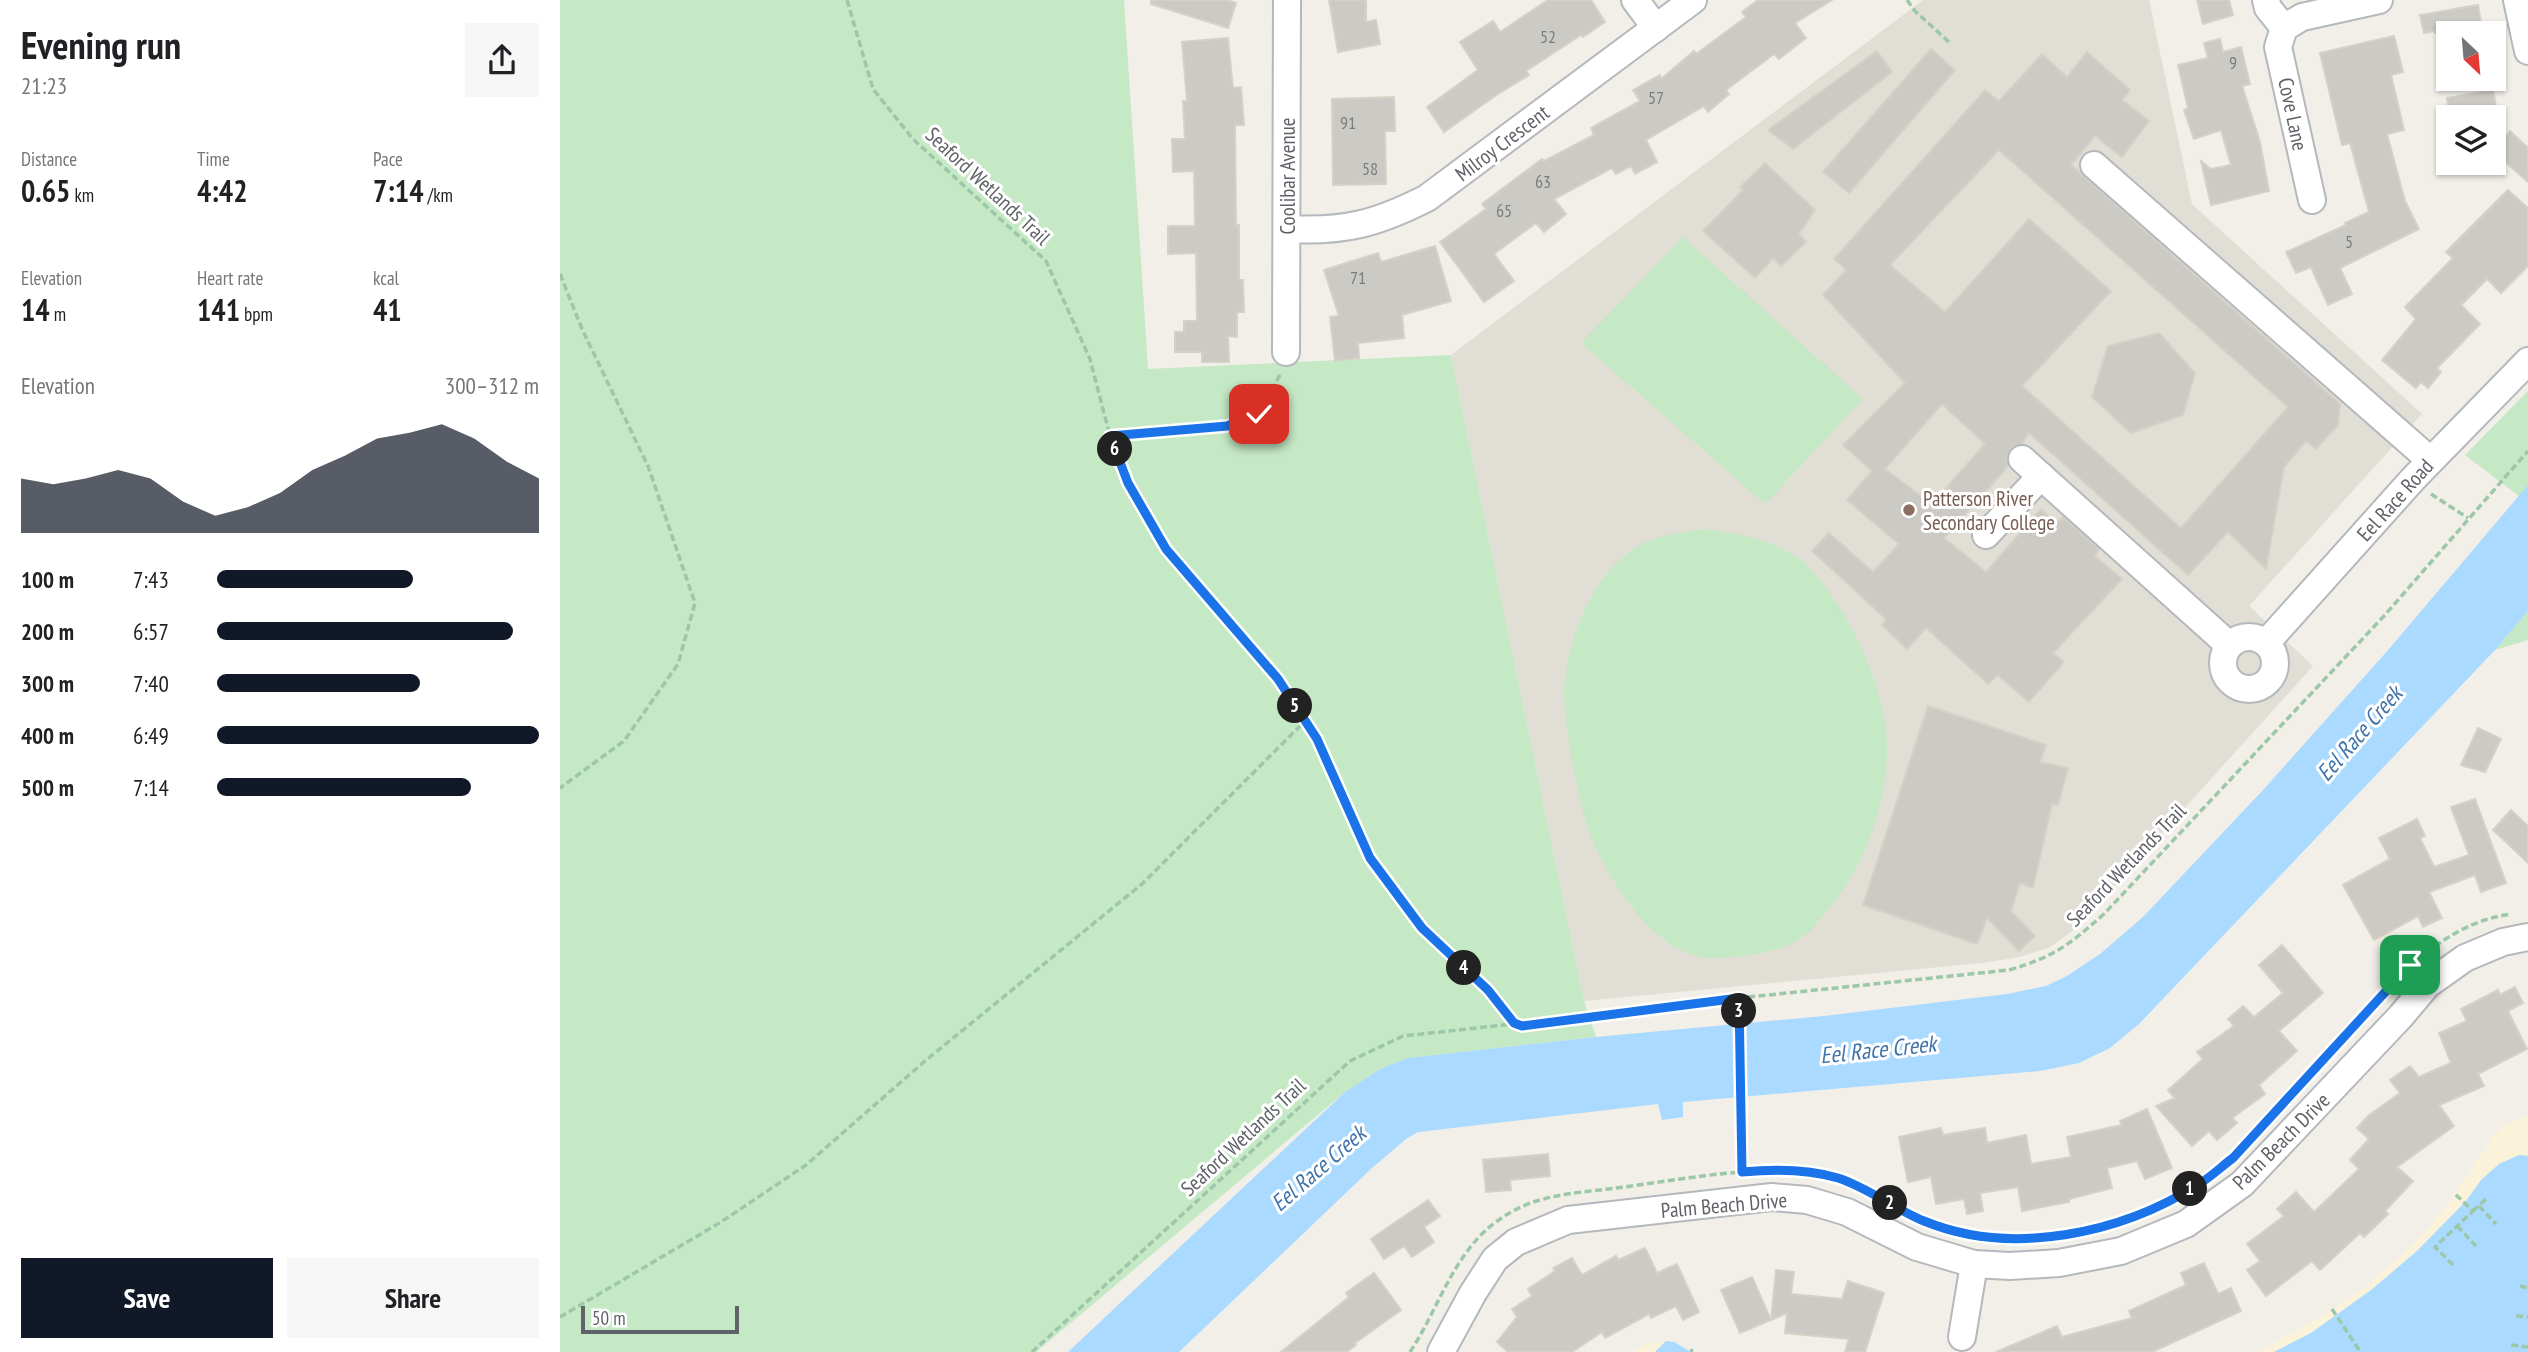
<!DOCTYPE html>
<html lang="en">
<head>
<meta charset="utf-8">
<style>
  body { margin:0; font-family:"PT Sans Narrow",sans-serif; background:#f6f6f6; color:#202124; height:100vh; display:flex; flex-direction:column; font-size:26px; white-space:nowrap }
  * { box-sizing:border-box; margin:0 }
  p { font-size:23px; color:#757577 }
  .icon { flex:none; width:38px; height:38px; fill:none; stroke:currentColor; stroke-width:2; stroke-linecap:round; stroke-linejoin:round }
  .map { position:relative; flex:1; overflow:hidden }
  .panel { display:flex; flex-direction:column; background:#fff; width:560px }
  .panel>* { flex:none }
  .needle { width:46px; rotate:154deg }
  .buttons { position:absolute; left:1876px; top:21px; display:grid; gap:14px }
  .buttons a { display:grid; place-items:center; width:70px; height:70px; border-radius:0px; background:#fff; box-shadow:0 2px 5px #0004; font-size:35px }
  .scale { position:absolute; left:21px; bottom:18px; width:158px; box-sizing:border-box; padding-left:7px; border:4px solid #5f6368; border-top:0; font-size:19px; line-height:24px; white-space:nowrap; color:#5f6368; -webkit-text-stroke:5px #fff; paint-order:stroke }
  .pin { position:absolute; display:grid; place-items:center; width:60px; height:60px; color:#fff; margin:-30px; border-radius:14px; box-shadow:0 4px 10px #0006 }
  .km { position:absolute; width:35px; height:35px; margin:-18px; border-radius:50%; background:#222; color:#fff; font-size:19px; line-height:35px; text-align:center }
  .round { display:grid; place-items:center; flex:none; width:74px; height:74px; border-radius:0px; background:#f6f6f6 }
  .overview { display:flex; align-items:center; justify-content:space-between; height:119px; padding:0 21px }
  h1 { font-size:38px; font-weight:700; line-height:52px }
  .figures { display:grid; grid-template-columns:repeat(3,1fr); gap:10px; height:119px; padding:7px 21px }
  .figures div { display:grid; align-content:center }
  .figures b { font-size:30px; font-weight:700 }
  .figures small { font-size:19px; font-weight:400 }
  .figures p { font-size:19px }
  .chart { height:196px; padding:14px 21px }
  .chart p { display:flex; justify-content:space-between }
  .chart svg { width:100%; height:126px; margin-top:7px; fill:#111827; opacity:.7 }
  .primary-button { display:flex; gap:14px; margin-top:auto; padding:14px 21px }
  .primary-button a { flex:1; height:80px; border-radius:0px; background:#111827; color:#fff; font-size:28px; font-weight:700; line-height:80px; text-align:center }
  .primary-button a+a { background:#f6f6f6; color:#202124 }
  ul { padding:0 21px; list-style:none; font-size:23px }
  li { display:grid; grid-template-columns:112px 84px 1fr; align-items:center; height:52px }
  li i { height:18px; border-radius:9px; background:#111827 }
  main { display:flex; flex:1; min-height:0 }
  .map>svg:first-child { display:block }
  .education { fill:#e1ded6 }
  .green { fill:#c5e8c5 }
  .sand { fill:#fbf3d9 }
  .water { fill:#aadaff }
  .building { fill:#cccac5; stroke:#d6d1c6; stroke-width:2; fill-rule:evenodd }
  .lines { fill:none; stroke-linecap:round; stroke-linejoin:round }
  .minor-casing { stroke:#b5b8bc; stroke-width:30 }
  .path { stroke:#9cc7a9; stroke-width:3.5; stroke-dasharray:7 3.5; stroke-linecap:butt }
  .minor { stroke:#fff; stroke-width:26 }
  .route-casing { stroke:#fff; stroke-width:14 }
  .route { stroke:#1a73e8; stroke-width:9 }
  .education-dot { fill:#8d6e63; stroke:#fff; stroke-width:2.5 }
  .labels { text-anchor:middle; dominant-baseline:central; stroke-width:6; stroke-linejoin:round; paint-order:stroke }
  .number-label { font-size:18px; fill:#7a7d7f }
  .street-label { font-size:21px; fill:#5f6368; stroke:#fff }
  .education-label { font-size:21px; fill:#785e54; stroke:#fff; text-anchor:start }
  .water-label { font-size:23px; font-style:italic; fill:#4174aa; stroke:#fff }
</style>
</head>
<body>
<main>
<section class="panel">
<div class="overview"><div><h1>Evening run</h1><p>21:23</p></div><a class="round"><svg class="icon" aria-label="share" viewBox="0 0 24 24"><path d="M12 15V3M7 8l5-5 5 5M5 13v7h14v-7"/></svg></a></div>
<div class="figures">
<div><p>Distance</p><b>0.65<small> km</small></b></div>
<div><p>Time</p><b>4:42</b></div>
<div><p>Pace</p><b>7:14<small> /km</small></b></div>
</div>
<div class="figures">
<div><p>Elevation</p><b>14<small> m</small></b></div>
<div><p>Heart rate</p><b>141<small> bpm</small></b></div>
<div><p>kcal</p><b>41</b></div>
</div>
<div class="chart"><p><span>Elevation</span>300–312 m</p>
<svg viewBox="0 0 160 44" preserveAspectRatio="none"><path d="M0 44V25L10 27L20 25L30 22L40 25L50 33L60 38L70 35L80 30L90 22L100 17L110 11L120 9L130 6L140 11L150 19L160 25V44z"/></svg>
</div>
<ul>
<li><b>100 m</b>7:43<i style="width:61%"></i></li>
<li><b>200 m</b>6:57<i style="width:92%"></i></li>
<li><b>300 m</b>7:40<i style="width:63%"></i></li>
<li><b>400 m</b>6:49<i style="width:100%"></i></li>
<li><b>500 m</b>7:14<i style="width:79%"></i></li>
</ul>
<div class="primary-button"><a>Save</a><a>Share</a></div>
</section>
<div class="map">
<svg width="1968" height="1352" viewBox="0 0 1968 1352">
  <rect width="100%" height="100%" fill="#f1efe8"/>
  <!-- education -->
  <path class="education" d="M1363 0H1589L1632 204 1862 414 1689 606 1753 666 1519 925 1503 938 1488 948 1460 957 1422 963 1024 1001 891 355Z"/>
  <!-- green -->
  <g class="green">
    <path d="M0 0H564L588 369 891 355 1024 1001 1036 1037 849 1058 820 1069 785 1092 476 1352H0Z"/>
    <path d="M1123 237 1303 399 1205 504 1021 343Z"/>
    <path d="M1968 391V485L1959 496 1905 455Z"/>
    <path d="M1146 529C1180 534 1213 540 1241 560 1254 570 1266 588 1275 601 1302 638 1328 705 1327 751 1325 810 1305 865 1268 910 1258 922 1247 936 1233 943 1214 952 1191 956 1169 957 1160 958 1149 959 1140 957 1087 945 1044 873 1027 826 1019 801 1015 775 1010 750 1007 727 1002 702 1005 679 1011 632 1032 578 1072 550 1094 535 1121 532 1146 529Z"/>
    <path d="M1968 611V640L1935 650Z"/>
  </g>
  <!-- sand -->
  <g class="sand">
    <path d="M1968 1115V1156L1959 1155 1939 1164 1921 1180 1906 1201 1857 1251 1811 1291 1751 1333 1714 1352H1698L1766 1314 1800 1291 1833 1263 1866 1231 1888 1204 1933 1137 1943 1126Z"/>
    <path d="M1106 1341 1095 1352H1072L1087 1344Z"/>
  </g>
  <!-- water -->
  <g class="water">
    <path d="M1968 485V611L1935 650 1579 1024 1550 1048 1519 1063 1480 1071 1123 1102V1117L1102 1120 1098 1104 858 1132 846 1139 812 1168 619 1352H508L785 1092 820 1069 848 1058 1036 1037 1264 1016 1447 994 1486 986 1507 976 1540 954 1583 917 1704 789 1829 649Z"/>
    <path d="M1959 1155 1968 1156V1352H1714L1751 1333 1811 1290 1857 1251 1906 1201 1921 1180 1939 1164Z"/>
    <path d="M1106 1341 1114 1342 1131 1352H1095Z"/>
  </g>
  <!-- building -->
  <g class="building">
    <path d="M591 0H667L676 3 668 28 591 4Z"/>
    <path d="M769 0H806V22L816 20 820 44 778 52Z"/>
    <path d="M988 0H1031L1045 22 1023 37 1021 35 966 71 969 75 935 96 884 132 867 107 918 70 900 42 933 21 940 32Z"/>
    <path d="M1198 0H1272L1235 23 1246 38 1219 59 1214 54 1166 90 1169 94 1148 112 1144 106 1086 140 1097 162 1075 174 1071 166 1056 174 1052 168 994 199 1006 214 984 232 976 223 934 254 954 281 924 302 880 242 926 209 922 204 982 159 984 161 1034 135 1031 128 1080 101 1073 90 1100 75 1101 79 1134 51 1136 54 1186 17 1182 12Z"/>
    <path d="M1637 0H1669L1673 15 1643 24Z"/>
    <path d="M1918 5 1923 33H1875V31L1864 33 1860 15Z"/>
    <path d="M1834 36 1843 72 1831 75 1844 130 1827 134 1845 201 1859 229 1780 268 1792 294 1768 305 1751 267 1736 273 1726 252 1786 225 1785 223 1809 212 1790 143 1782 145 1760 53Z"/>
    <path d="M668 38 673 88 681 87 684 125H675L676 225H679V280H683L684 312H677V337L668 336 669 362H642V352H615V332H624V321H637L636 253 608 254V226H635L634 171 613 172 612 139H625L623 101H627L622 42Z"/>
    <path d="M1660 39 1663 52 1681 47 1690 84 1682 86 1700 142 1709 191 1651 205 1641 161 1651 169 1671 165 1661 130 1634 139 1624 110 1628 108 1618 65 1648 58 1644 43Z"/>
    <path d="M1371 49 1395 70 1289 193 1263 172Z"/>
    <path d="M1317 51 1332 72 1233 149 1208 130Z"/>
    <path d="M1527 52 1570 90 1562 100 1589 121 1562 157 1535 136 1511 165 1780 404 1778 425 1756 449 1746 441 1724 467 1706 569 1668 532 1628 575 1469 433 1462 444 1451 448 1447 456 1448 465 1443 472 1384 538 1426 572 1481 509 1496 523 1503 517 1539 549 1535 556 1562 579 1493 653 1504 662 1469 702 1438 675 1428 684 1366 628 1347 649 1322 625 1326 619 1252 551 1269 533 1313 572 1339 544 1287 500 1312 471 1283 445 1345 383 1263 295 1286 270 1274 259 1425 90 1439 101 1482 54 1507 77ZM1439 150 1728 407 1621 528 1462 386 1551 291 1469 219 1385 312 1330 265ZM1382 404 1425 444 1372 504 1325 469Z"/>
    <path d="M1933 90 1938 117H1890L1887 98Z"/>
    <path d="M834 97 835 131H825L826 184 773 185 772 99Z"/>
    <path d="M1950 131 1968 148V182L1934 152Z"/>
    <path d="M1205 163 1255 210 1239 234 1246 242 1221 266 1213 258 1195 278 1143 231 1183 190 1180 187Z"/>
    <path d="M1948 190 1968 208V266L1941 293 1927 279 1901 305 1920 324 1877 368 1881 372 1868 388 1861 382 1856 388 1822 360 1856 319 1845 307 1893 258 1886 252Z"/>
    <path d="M875 246 891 301 842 315 844 338 798 343 799 358 775 361 770 317 779 316 764 270 818 253 821 262Z"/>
    <path d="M1599 333 1635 373 1623 415 1571 433 1532 397 1548 346Z"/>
    <path d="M1368 706 1486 745 1480 762 1508 768 1498 805 1492 804 1473 888 1460 883 1451 911 1475 936 1459 951 1427 918 1417 944 1303 905Z"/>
    <path d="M1918 728 1941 739 1925 772 1901 765Z"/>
    <path d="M1915 799 1946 883 1921 892 1915 875 1869 892 1882 918 1863 927 1858 916 1814 940 1783 885 1830 859 1819 838 1857 819 1865 836 1860 838 1874 867 1909 855 1891 807Z"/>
    <path d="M1951 810 1968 826V863L1933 830Z"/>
    <path d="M1722 945 1763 993 1719 1031 1737 1051 1699 1085 1705 1094 1672 1118 1677 1123 1657 1140 1649 1131 1632 1146 1596 1106 1615 1098 1608 1090 1643 1059 1637 1052 1674 1026 1668 1019 1683 1006 1694 1017 1723 993 1699 965Z"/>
    <path d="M1955 987 1963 1003 1948 1011 1967 1049 1918 1074 1924 1086 1879 1105 1894 1126 1837 1167 1853 1181 1825 1211 1828 1214 1804 1237 1800 1233 1760 1270 1752 1261 1706 1296 1687 1270 1700 1261 1687 1244 1724 1216 1717 1209 1736 1192 1754 1212 1799 1169 1790 1160 1809 1139 1797 1128 1808 1116 1840 1093 1830 1080 1850 1066 1859 1077 1891 1063 1879 1033 1907 1021 1901 1009 1938 990 1940 995Z"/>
    <path d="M1587 1109 1612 1168 1585 1179 1577 1161 1547 1168 1552 1188 1509 1199V1202L1462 1211 1458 1187 1420 1193 1423 1211 1407 1214 1404 1199 1376 1204 1371 1177 1348 1182 1339 1137 1381 1128 1383 1135 1425 1128 1427 1143 1466 1135 1471 1164 1511 1157 1507 1137 1562 1125 1560 1121Z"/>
    <path d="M988 1154 990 1176 950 1180 951 1190 926 1192 923 1160Z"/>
    <path d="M868 1200 880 1216 864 1227 874 1242 852 1257 844 1246 824 1259 811 1239Z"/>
    <path d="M1085 1248 1097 1273 1117 1264 1139 1312 1123 1320 1116 1306 1091 1318 1089 1314 1045 1338 1042 1332 1012 1352H948L937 1342 957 1317 952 1309 972 1296 968 1289 995 1271 993 1268 1012 1258 1022 1275 1056 1256 1058 1260Z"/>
    <path d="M1644 1263 1658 1294 1671 1288 1681 1311 1592 1352H1436L1497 1326 1502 1337 1572 1318 1569 1311 1626 1285 1621 1273Z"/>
    <path d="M1216 1270 1234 1272 1231 1294 1282 1299 1288 1281 1324 1293 1305 1352H1285L1289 1339 1225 1333 1227 1313 1211 1320Z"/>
    <path d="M814 1273 841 1310 795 1343 796 1345 787 1352H721L789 1297 786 1293Z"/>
    <path d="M1192 1277 1211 1320 1180 1333 1161 1290Z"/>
  </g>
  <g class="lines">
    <defs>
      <g id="minor">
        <path d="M1075 0 1096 28"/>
        <path d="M1706 0 1708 8 1724 28"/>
        <path d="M1957 0 1968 51"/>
        <path d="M1534 165 1870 460"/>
        <path d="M1752 200 1718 47 1724 28 1742 17 1819 0"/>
        <path d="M727 229C784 232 816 224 867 198L1133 0"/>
        <path d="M726 352 727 0"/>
        <path d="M1462 459 1669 645"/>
        <path d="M1426 535 1481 476"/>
        <circle cx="1689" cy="663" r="26"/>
        <path d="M1706 643 1853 479 1968 361"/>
        <path d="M1402 1337 1414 1264"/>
        <path d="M881 1352 913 1293 935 1259 956 1242 1008 1220 1212 1197 1247 1200 1287 1212 1357 1247 1414 1264 1450 1266 1499 1263 1561 1251 1626 1224 1682 1184 1841 1016 1867 985 1905 958 1943 942 1968 937"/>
      </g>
    </defs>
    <!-- minor casing -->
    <use href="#minor" class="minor-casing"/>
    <!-- path -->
    <g class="path">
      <path d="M287 0 313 89 353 139 486 261 530 359 550 436 568 483 606 549 718 679 757 739 810 858 861 928 928 990 954 1023 962 1026 1179 998 1449 970C1494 957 1509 945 1544 914L1824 616 1968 451"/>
      <path d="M1347 0 1355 11 1389 42"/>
      <path d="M0 274 22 329 88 466 135 603 118 664 64 741 0 788"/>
      <path d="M550 436 667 426 699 414 721 373"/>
      <path d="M1871 494 1908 518"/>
      <path d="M1179 999 1182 1172"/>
      <path d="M1736 1089C1758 1065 1780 1041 1802 1017 1843 972 1886 923 1951 914"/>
      <path d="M1655 1172 1669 1161"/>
      <path d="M1919 1206 1936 1224"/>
      <path d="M1913 1211 1927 1198"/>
      <path d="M1897 1226 1916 1246"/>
      <path d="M1397 1233 1437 1238H1480"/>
      <path d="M1488 1238 1538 1228 1582 1213 1635 1186"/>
      <path d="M1893 1265 1875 1247 1913 1211 1895 1194"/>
      <path d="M1960 1286 1968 1288"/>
      <path d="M1772 1309 1799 1350"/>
      <path d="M1956 1316 1968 1317"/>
      <path d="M0 1317 161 1222 246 1165 365 1061 582 884 745 721"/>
      <path d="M1951 1345 1968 1347"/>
      <path d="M1131 1349 1132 1352"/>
      <path d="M472 1352 790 1061 843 1036 953 1024"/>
      <path d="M850 1352C876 1313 890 1264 925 1231 940 1217 961 1205 980 1200 1008 1192 1036 1191 1064 1187 1134 1178 1205 1162 1275 1177 1308 1185 1346 1215 1380 1227"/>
    </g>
    <!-- minor -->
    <use href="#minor" class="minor"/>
  </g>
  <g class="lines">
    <defs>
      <path id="route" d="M699 414 667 426 550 436 568 483 606 549 718 679 757 739 810 858 862 928 928 990 954 1023 962 1026 1179 998 1182 1172C1213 1169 1248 1169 1278 1178 1309 1188 1334 1209 1364 1221 1451 1257 1561 1234 1639 1184 1651 1177 1662 1166 1673 1158L1850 965"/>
    </defs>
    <!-- route casing -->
    <use href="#route" class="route-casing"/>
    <!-- route -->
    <use href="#route" class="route"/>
  </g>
  <!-- markers -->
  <circle class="education-dot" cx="1349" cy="510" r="7"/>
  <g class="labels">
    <!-- number labels -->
    <g class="number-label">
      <text x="988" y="36">52</text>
      <text x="1673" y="62">9</text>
      <text x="1096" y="97">57</text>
      <text x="788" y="122">91</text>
      <text x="810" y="168">58</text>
      <text x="983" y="181">63</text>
      <text x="944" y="210">65</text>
      <text x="1789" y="241">5</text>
      <text x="798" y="277">71</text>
    </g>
    <!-- street labels -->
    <g class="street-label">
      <text transform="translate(1733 114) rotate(78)">Cove Lane</text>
      <text transform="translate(942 143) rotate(-37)">Milroy Crescent</text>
      <text transform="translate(727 176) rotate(-90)">Coolibar Avenue</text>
      <text transform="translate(428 186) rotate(43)">Seaford Wetlands Trail</text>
      <text transform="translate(1835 500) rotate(-48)">Eel Race Road</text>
      <text transform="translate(1566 865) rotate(-46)">Seaford Wetlands Trail</text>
      <text transform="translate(683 1137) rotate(-43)">Seaford Wetlands Trail</text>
      <text transform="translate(1721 1141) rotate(-45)">Palm Beach Drive</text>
      <text transform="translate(1164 1205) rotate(-5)">Palm Beach Drive</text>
    </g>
    <!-- education labels -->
    <g class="education-label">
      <text x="1363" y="498">Patterson River<tspan x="1363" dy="24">Secondary College</tspan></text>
    </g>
    <!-- water labels -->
    <g class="water-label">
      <text transform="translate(1799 733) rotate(-49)">Eel Race Creek</text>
      <text transform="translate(1318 1049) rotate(-6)">Eel Race Creek</text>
      <text transform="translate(758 1168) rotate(-41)">Eel Race Creek</text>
    </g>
  </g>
</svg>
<div class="buttons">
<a><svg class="needle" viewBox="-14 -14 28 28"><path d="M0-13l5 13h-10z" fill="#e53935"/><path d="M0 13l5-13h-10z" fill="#757577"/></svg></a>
<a><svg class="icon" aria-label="layers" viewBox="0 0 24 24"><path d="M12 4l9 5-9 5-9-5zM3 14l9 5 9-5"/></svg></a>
</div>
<div class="scale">50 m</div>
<div class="pin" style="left:1850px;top:965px;background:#1e9e55"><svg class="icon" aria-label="arrive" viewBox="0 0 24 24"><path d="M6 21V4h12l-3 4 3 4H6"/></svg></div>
<div class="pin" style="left:699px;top:414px;background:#d93025"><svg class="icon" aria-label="check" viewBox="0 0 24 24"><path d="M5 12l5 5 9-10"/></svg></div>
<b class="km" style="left:1630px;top:1189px">1</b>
<b class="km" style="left:1330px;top:1203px">2</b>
<b class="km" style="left:1179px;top:1011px">3</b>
<b class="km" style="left:904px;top:968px">4</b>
<b class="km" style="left:735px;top:706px">5</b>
<b class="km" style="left:555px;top:449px">6</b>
</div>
</main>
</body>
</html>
